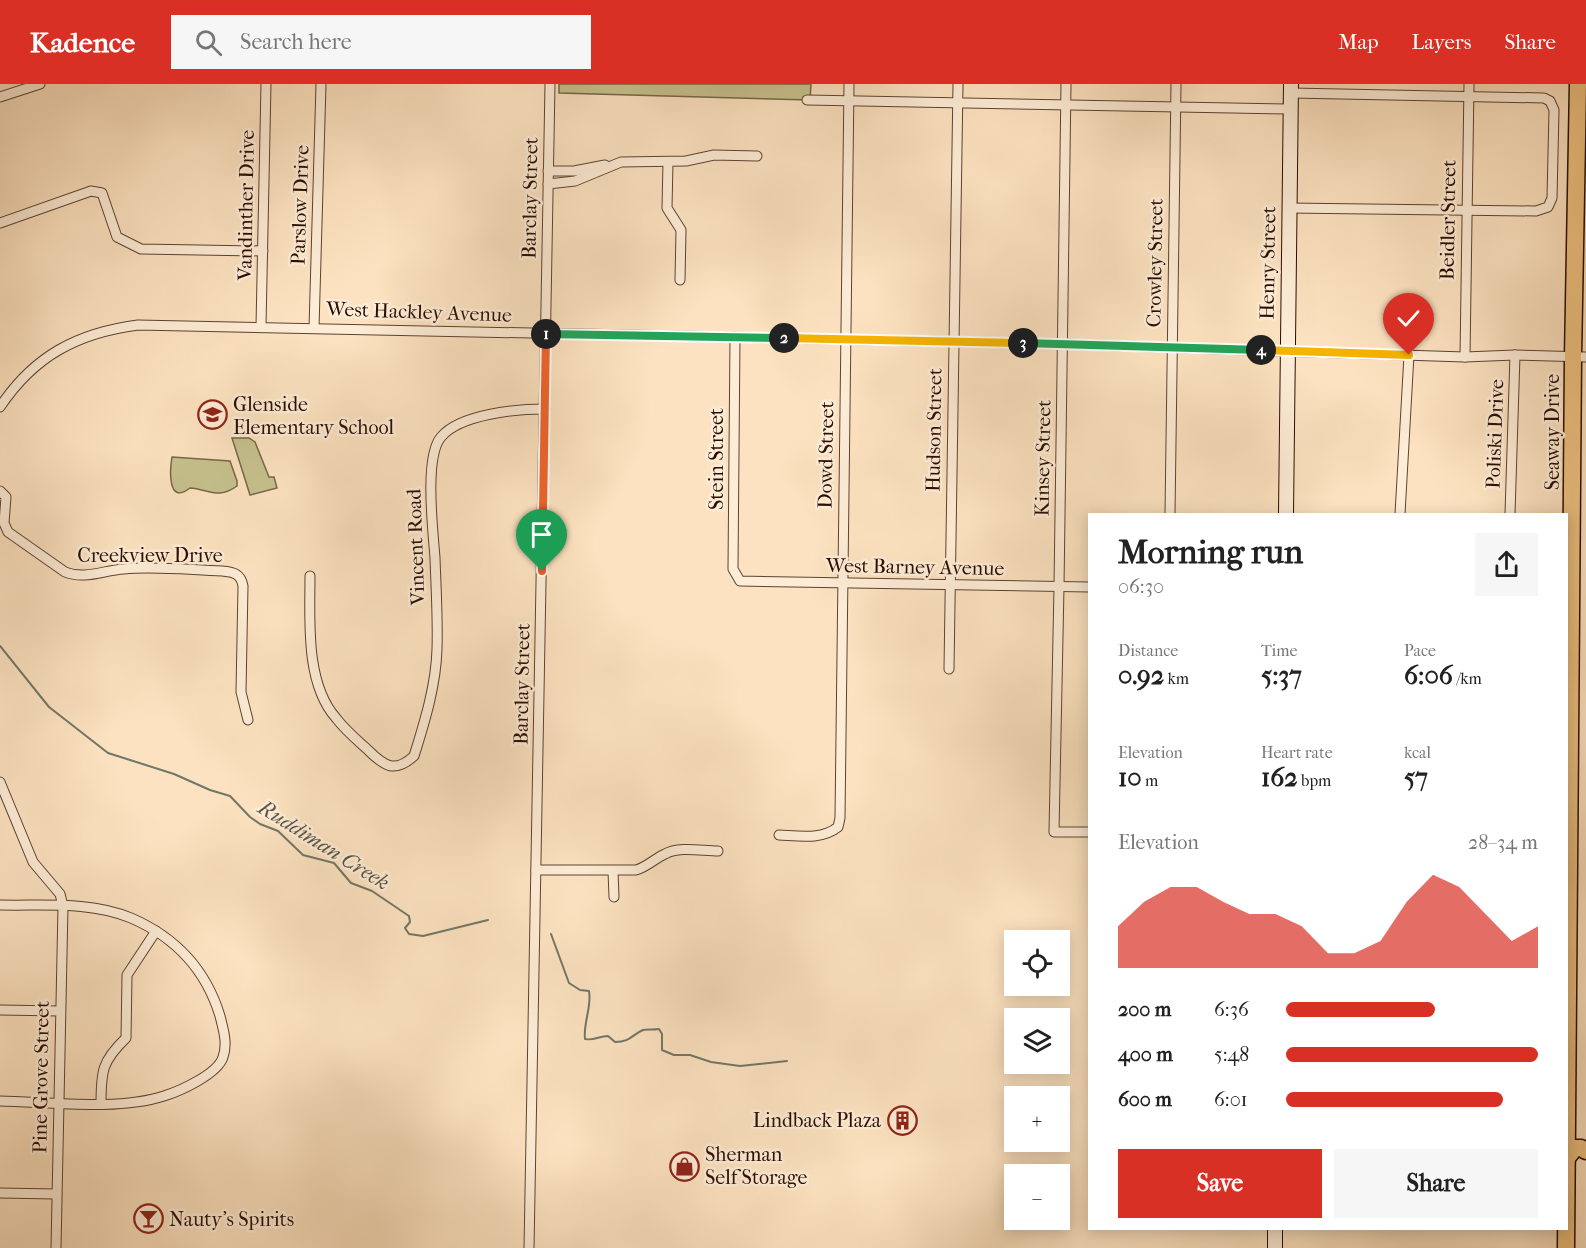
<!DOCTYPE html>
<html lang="en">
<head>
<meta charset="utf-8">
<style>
  body { margin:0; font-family:"IM FELL French Canon",serif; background:#f6f6f6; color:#222; height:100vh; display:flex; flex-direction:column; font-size:22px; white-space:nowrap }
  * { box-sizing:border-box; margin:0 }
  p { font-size:20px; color:#767676 }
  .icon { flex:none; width:33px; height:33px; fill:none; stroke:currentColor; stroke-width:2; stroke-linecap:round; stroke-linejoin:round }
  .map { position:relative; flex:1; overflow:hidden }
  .panel { position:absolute; left:1088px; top:429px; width:480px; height:717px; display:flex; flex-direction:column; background:#fff; border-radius:0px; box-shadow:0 3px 15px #0003 }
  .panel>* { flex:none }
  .fabs { position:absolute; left:1004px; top:846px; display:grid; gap:12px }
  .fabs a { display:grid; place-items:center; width:66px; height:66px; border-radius:0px; background:#fff; box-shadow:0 3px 15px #0003; font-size:30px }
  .pin { position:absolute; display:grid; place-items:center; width:51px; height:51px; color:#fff; margin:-62px -26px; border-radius:50% 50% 50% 0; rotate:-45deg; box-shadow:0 0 6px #0007 }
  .pin .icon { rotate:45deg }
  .km { position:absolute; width:30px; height:30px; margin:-15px; border-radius:50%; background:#222; color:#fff; font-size:16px; line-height:30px; text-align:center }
  .round { display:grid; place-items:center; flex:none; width:63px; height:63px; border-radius:0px; background:#f6f6f6 }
  .head { display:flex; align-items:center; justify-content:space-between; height:102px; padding:0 30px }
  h1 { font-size:33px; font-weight:700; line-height:45px }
  .figures { display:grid; grid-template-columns:repeat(3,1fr); gap:9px; height:102px; padding:6px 30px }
  .figures div { display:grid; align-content:center }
  .figures b { font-size:26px; font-weight:700 }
  .figures small { font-size:16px; font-weight:400 }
  .figures p { font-size:16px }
  .chart { height:168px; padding:12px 30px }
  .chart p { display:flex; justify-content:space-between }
  .chart svg { width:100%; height:108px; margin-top:6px; fill:#d93025; opacity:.7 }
  .action { display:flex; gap:12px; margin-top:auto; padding:12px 30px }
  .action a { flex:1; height:69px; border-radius:0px; background:#d93025; color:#fff; font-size:24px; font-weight:700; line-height:69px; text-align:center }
  .action a+a { background:#f6f6f6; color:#222 }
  ul { padding:0 30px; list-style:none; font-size:20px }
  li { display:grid; grid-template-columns:96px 72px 1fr; align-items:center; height:45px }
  li i { height:15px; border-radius:8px; background:#d93025 }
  header { display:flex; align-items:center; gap:36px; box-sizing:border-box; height:84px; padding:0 30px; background:#d93025; color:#fff }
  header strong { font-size:28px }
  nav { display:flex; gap:33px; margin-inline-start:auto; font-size:21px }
  .search { width:420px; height:54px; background:#f6f6f6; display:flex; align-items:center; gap:15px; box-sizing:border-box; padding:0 21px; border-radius:0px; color:#767676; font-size:22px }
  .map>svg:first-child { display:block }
  .green { fill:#c6c18e; stroke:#786747; stroke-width:1.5 }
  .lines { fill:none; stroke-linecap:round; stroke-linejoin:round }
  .stream { stroke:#717768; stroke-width:2 }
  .street-casing { stroke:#5e4230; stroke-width:11 }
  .secondary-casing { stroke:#2a0d00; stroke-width:16 }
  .highway-casing { stroke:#2a0d00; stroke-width:19 }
  .street { stroke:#fdecd6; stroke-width:9 }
  .secondary { stroke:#fdecd6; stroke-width:14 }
  .highway { stroke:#eec180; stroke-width:16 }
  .split-1-casing { stroke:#fff; stroke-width:12 }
  .split-2-casing { stroke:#fff; stroke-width:12 }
  .split-3-casing { stroke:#fff; stroke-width:12 }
  .split-4-casing { stroke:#fff; stroke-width:12 }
  .split-5-casing { stroke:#fff; stroke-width:12 }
  .split-1 { stroke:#f0652b; stroke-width:8 }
  .split-2 { stroke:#22a559; stroke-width:8 }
  .split-3 { stroke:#f5b400; stroke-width:8 }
  .split-4 { stroke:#22a559; stroke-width:8 }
  .split-5 { stroke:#f5b400; stroke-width:8 }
  .labels { text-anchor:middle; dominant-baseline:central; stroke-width:5; stroke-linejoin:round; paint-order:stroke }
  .street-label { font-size:20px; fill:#2a0d00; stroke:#fdecd6 }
  .poi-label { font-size:20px; fill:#2a0d00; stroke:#fdecd6; text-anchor:start }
  .water-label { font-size:21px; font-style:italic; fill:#595446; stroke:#fdecd6 }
</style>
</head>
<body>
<header>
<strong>Kadence</strong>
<div class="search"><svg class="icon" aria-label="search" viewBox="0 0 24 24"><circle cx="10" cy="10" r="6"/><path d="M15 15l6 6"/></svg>Search here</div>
<nav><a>Map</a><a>Layers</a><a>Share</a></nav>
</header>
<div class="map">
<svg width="1586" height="1164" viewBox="0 0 1586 1164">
  <rect width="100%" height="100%" fill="#fce2c0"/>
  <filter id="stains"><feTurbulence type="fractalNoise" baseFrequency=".00333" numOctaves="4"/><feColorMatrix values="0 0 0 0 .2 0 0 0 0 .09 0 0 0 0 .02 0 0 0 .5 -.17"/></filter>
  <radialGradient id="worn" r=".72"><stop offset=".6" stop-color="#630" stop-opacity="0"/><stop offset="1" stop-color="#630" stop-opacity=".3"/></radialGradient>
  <!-- green -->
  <g class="green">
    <path d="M559 0H811L810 16 559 9Z"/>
    <path d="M232 354H249L255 358 269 393H274L277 404 250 411Z"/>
    <path d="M172 373 230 377 237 397V402C218 416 208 405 190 404 167 422 170 385 172 373Z"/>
  </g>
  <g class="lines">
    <!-- stream -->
    <g class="stream">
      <path d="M0 562 49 623 108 669 174 690 210 706 230 712 250 733 260 740 278 747 303 771 334 779 351 799 372 807 409 832 410 838 405 844 409 850 423 852 488 836"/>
      <path d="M551 850 569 899 580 906 589 907C592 923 583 939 585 955 594 957 599 952 608 952L615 958C631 958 631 951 643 946 647 945 654 946 659 945L662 950V966L674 971H690L711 978 740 982 787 977"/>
    </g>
    <defs>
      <g id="street">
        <path d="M1066 0 1059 503 1054 748H1089"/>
        <path d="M0 13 40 0"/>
        <path d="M807 16 1290 25"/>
        <path d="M668 78 667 124 681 146 680 196"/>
        <path d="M548 87H574L605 81"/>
        <path d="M548 100 575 97 621 78 686 77 714 71 757 72"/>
        <path d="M1288 124 1536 127 1548 123 1552 114 1554 26 1550 17 1544 14 1291 9"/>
        <path d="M0 139 91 107 102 109 117 153 141 165 263 167"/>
        <path d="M261 242 266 0"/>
        <path d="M314 244 321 0"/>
        <path d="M735 253 733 485 740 497 1089 503"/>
        <path d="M1465 273 1469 0"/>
        <path d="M0 323C34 272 77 249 138 241L1062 260 1465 273 1515 271 1586 273"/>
        <path d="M0 407 6 413 4 439 8 448 65 488C85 496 104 486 124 485 156 482 190 486 222 487 234 488 241 490 243 502L241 608 248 636"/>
        <path d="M1170 430 1176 0"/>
        <path d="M1400 430 1409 271"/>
        <path d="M1510 430 1515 271"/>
        <path d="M310 492C310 536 305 599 336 634 345 646 357 656 368 666 385 683 395 689 414 672 425 637 436 601 437 565 438 535 436 504 435 474 433 446 424 373 441 353 460 330 517 325 545 325"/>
        <path d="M949 585 958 0"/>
        <path d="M0 698 33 778 60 810 63 822 56 1164"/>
        <path d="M779 751C799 752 822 756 838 743L840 734 849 0"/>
        <path d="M536 786H636C647 783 654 775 665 770 679 762 702 767 718 767"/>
        <path d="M613 787 614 813"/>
        <path d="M0 821C43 822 91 817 131 834 175 853 206 886 220 932 223 944 228 960 223 973 218 990 180 1007 164 1012 118 1027 49 1018 0 1017"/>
        <path d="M0 926 60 927"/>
        <path d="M101 1020C101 987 102 977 126 954L127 891 156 847"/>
        <path d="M0 1109 56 1110"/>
        <path d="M529 1164 550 0"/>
      </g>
      <g id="secondary">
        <path d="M1286 430 1291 0"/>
        <path d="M1275 1164V1144"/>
      </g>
      <g id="highway">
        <path d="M1567 1074 1575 1064H1581L1586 1067"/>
        <path d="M1566 1164 1573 273 1578 0"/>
      </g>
    </defs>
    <!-- street casing -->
    <use href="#street" class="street-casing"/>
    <!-- secondary casing -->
    <use href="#secondary" class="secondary-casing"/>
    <!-- highway casing -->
    <use href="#highway" class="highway-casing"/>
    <!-- street -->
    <use href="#street" class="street"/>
    <!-- secondary -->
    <use href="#secondary" class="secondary"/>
    <!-- highway -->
    <use href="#highway" class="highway"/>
  </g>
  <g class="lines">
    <defs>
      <path id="split-1" d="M542 487 546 250"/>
      <path id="split-2" d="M546 250 784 254"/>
      <path id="split-3" d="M784 254 1023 259"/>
      <path id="split-4" d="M1023 259 1261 266"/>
      <path id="split-5" d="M1261 266 1409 271"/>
    </defs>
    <!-- split-1 casing -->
    <use href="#split-1" class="split-1-casing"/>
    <!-- split-2 casing -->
    <use href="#split-2" class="split-2-casing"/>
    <!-- split-3 casing -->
    <use href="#split-3" class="split-3-casing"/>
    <!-- split-4 casing -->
    <use href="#split-4" class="split-4-casing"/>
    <!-- split-5 casing -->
    <use href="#split-5" class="split-5-casing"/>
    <!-- split-1 -->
    <use href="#split-1" class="split-1"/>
    <!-- split-2 -->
    <use href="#split-2" class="split-2"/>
    <!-- split-3 -->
    <use href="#split-3" class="split-3"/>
    <!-- split-4 -->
    <use href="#split-4" class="split-4"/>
    <!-- split-5 -->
    <use href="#split-5" class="split-5"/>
  </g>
  <!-- icons -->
  <defs>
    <symbol id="school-ring" viewBox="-11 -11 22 22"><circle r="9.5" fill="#fdecd6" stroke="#8f2418" stroke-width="1.5"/><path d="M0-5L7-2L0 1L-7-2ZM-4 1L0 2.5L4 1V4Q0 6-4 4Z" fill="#8f2418"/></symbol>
    <symbol id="building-ring" viewBox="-11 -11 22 22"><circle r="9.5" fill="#fdecd6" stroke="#8f2418" stroke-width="1.5"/><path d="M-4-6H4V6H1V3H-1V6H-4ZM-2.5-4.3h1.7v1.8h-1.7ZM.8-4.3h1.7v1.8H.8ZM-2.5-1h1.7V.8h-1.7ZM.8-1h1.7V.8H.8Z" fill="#8f2418"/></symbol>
    <symbol id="shop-ring" viewBox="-11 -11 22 22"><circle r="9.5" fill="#fdecd6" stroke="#8f2418" stroke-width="1.5"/><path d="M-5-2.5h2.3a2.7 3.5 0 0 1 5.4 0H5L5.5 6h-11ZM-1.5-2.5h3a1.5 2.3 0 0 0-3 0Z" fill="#8f2418"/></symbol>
    <symbol id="bar-ring" viewBox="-11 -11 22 22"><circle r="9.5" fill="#fdecd6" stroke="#8f2418" stroke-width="1.5"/><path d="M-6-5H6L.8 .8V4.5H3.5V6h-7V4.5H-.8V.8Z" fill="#8f2418"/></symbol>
  </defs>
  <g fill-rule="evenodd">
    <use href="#school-ring" x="196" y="314" width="33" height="33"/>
    <use href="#building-ring" x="886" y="1020" width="33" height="33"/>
    <use href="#shop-ring" x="668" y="1066" width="33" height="33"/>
    <use href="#bar-ring" x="132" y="1118" width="33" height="33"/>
  </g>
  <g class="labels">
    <!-- street labels -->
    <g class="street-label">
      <text transform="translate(530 114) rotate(-89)">Barclay Street</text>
      <text transform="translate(246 121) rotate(-89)">Vandinther Drive</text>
      <text transform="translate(300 121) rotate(-88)">Parslow Drive</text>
      <text transform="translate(1448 136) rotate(-89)">Beidler Street</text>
      <text transform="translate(1155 179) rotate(-89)">Crowley Street</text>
      <text transform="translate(1268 179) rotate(-89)">Henry Street</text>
      <text transform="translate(419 228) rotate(2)">West Hackley Avenue</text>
      <text transform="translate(934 346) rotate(-89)">Hudson Street</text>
      <text transform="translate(1552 348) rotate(-90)">Seaway Drive</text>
      <text transform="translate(1495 350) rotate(-88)">Poliski Drive</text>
      <text transform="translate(826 371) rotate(-89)">Dowd Street</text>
      <text transform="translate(1043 374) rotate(-89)">Kinsey Street</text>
      <text transform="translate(716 375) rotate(-90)">Stein Street</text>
      <text transform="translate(416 463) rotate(-92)">Vincent Road</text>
      <text x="150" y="471">Creekview Drive</text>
      <text transform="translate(915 483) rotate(1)">West Barney Avenue</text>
      <text transform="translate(522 600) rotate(-89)">Barclay Street</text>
      <text transform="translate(41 993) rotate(-89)">Pine Grove Street</text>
    </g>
    <!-- poi labels -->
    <g class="poi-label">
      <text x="233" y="320">Glenside<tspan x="233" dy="23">Elementary School</tspan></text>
      <text x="881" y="1036" text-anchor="end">Lindback Plaza</text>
      <text x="705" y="1070">Sherman<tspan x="705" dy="23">Self Storage</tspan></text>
      <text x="169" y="1135">Nauty's Spirits</text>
    </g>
    <!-- water labels -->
    <g class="water-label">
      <text transform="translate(324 761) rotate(32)">Ruddiman Creek</text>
    </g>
  </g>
  <rect width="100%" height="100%" filter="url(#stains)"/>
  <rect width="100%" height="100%" fill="url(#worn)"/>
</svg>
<div class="fabs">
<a><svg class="icon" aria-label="locate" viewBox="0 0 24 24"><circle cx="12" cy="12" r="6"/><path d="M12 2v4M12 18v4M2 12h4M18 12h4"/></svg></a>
<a><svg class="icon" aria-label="layers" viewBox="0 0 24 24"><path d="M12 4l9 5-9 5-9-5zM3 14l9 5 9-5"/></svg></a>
<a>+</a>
<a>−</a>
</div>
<div class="pin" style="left:542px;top:487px;background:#1e9e55"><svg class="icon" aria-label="arrive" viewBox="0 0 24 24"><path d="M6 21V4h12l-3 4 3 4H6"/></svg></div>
<div class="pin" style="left:1409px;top:271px;background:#d93025"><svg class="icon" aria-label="check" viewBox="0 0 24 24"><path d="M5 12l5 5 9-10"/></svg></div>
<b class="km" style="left:546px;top:250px">1</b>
<b class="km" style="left:784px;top:254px">2</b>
<b class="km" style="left:1023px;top:259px">3</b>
<b class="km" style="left:1261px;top:266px">4</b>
<section class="panel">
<div class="head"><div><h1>Morning run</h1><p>06:30</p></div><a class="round"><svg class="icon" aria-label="share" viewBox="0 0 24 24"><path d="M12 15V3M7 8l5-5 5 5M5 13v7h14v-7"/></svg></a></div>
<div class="figures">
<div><p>Distance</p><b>0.92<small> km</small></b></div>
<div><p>Time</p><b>5:37</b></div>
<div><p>Pace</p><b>6:06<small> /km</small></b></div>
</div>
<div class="figures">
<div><p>Elevation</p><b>10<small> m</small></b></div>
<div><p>Heart rate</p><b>162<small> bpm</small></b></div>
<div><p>kcal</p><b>57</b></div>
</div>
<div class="chart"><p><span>Elevation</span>28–34 m</p>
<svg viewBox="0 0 160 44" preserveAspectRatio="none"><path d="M0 44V27L10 17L20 11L30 11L40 17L50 22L60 22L70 27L80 38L90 38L100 33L110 17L120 6L130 11L140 22L150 33L160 27V44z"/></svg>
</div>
<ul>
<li><b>200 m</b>6:36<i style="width:59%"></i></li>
<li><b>400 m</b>5:48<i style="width:100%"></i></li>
<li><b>600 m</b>6:01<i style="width:86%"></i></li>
</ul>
<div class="action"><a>Save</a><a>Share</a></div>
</section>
</div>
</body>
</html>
